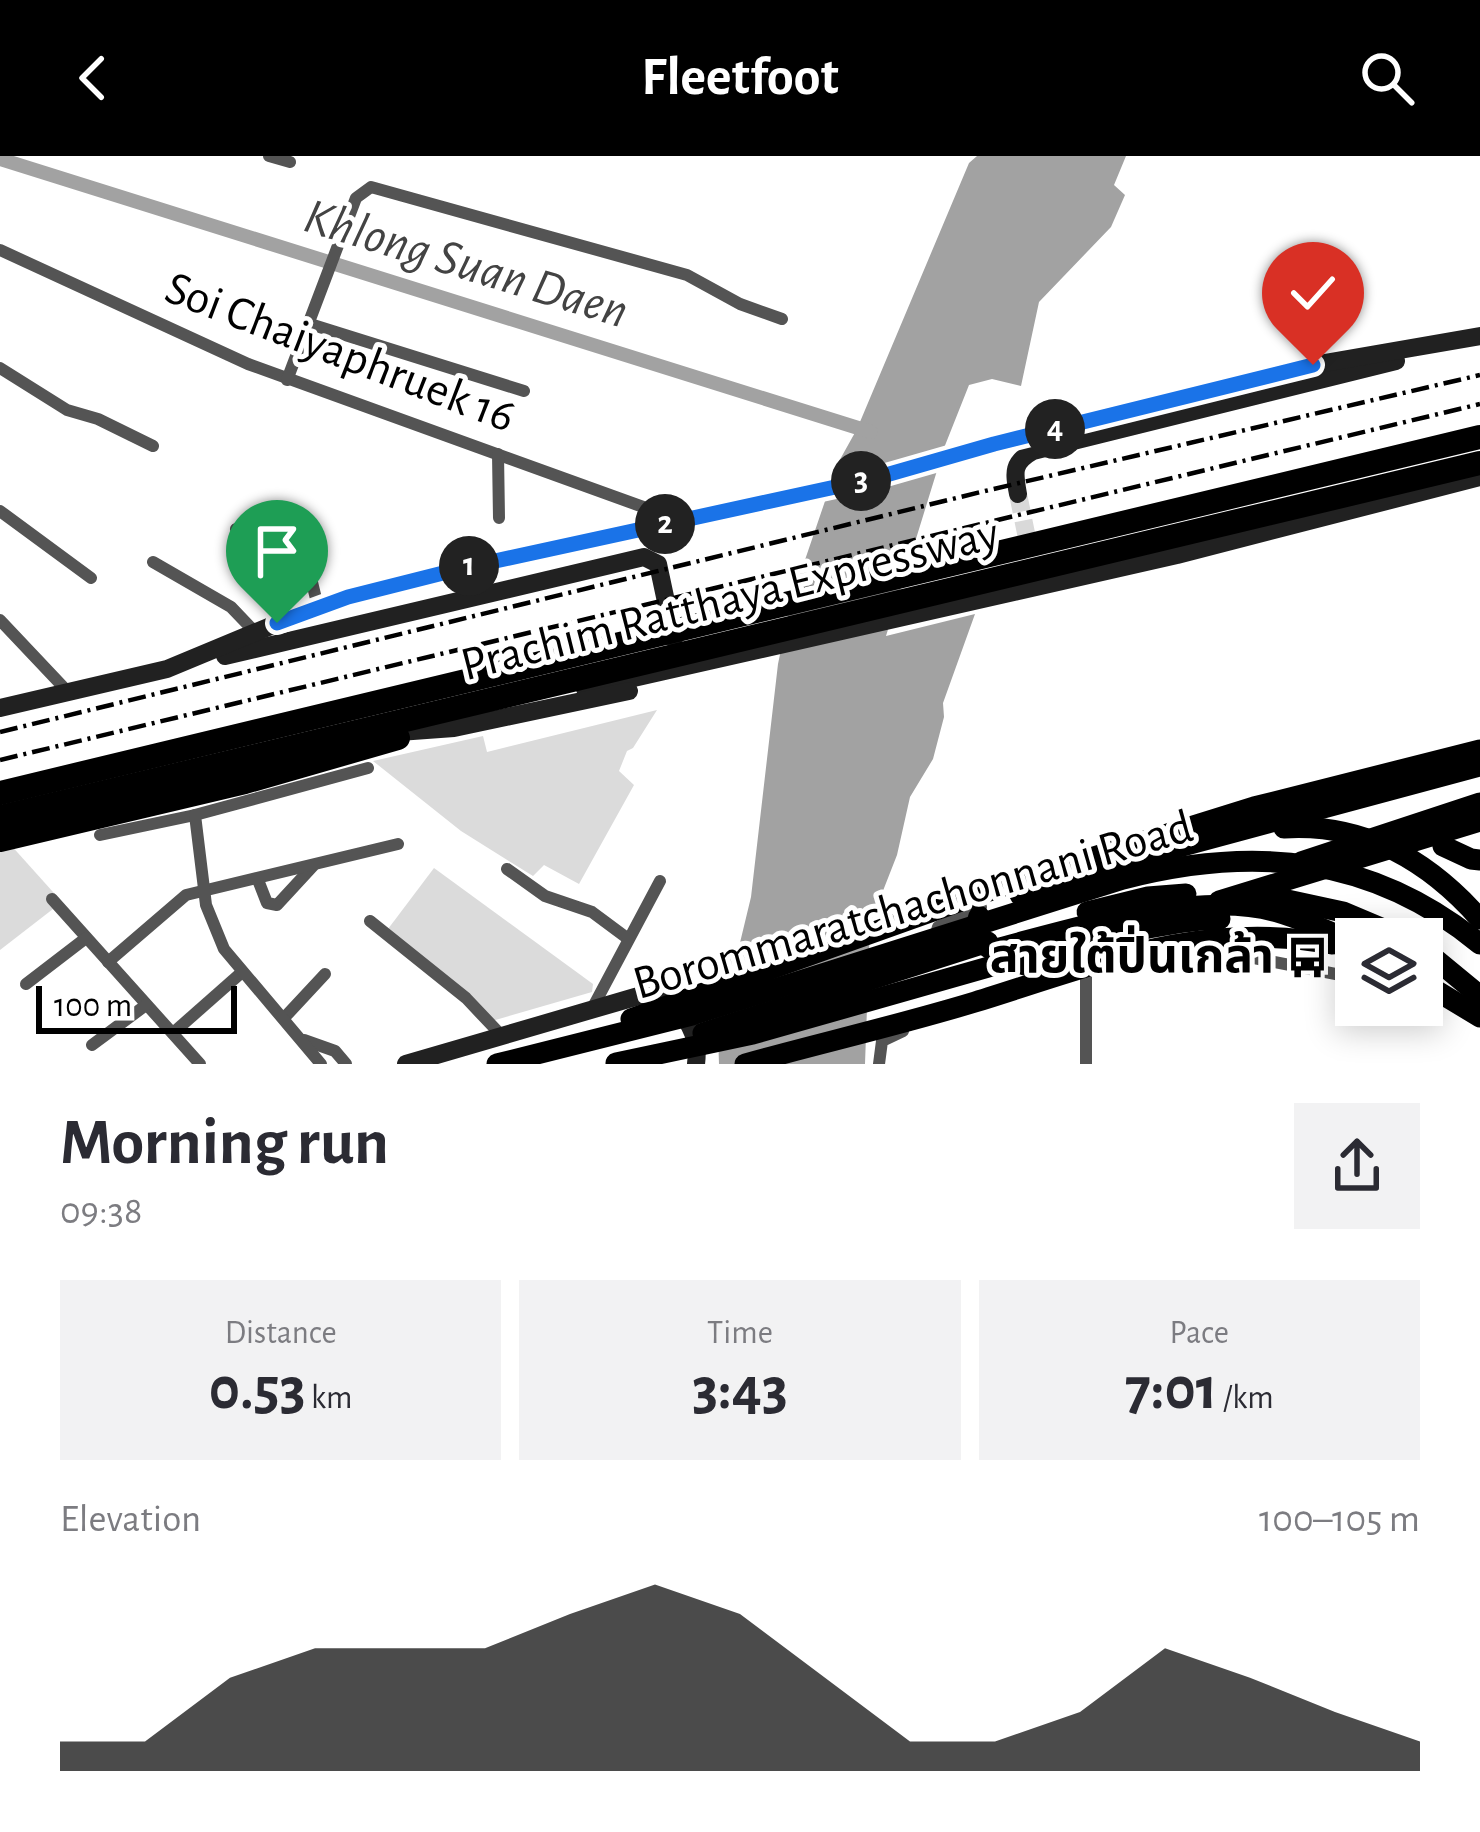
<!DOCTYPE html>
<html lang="en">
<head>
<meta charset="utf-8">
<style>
  body { margin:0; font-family:"Alegreya Sans","Noto Sans Thai",sans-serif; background:#f2f2f3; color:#2b2b33; height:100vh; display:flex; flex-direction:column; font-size:45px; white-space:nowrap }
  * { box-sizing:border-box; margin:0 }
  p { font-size:39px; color:#7c7c81 }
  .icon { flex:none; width:66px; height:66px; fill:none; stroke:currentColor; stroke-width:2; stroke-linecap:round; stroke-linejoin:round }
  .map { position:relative; height:908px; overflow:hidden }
  .sheet { display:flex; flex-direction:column; background:#fff; flex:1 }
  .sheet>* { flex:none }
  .buttons { position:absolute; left:1335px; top:762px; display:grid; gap:24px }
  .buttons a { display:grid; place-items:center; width:108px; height:108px; border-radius:0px; background:#fff; box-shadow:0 6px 30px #0003; font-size:60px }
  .scale { position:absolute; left:36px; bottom:30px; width:201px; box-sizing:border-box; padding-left:12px; border:6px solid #000; border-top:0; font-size:33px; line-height:42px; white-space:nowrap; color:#000; -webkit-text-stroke:9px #fff; paint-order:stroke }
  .pin { position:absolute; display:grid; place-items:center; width:102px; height:102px; color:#fff; margin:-123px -51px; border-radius:50% 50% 50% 0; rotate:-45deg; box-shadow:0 0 12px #0007 }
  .pin .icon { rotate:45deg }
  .km { position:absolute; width:60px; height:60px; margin:-30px; border-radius:50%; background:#222; color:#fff; font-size:33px; line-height:60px; text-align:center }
  .round { display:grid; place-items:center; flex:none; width:126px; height:126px; border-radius:0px; background:#f2f2f3 }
  .headline { display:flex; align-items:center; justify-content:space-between; height:204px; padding:0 60px }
  h1 { font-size:66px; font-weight:600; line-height:90px }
  .figures { display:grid; grid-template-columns:repeat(3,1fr); gap:18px; height:204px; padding:12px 60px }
  .figures div { display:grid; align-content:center; border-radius:0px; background:#f2f2f3; text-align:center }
  .figures b { font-size:60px; font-weight:600 }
  .figures small { font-size:33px; font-weight:400 }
  .figures p { font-size:33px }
  .chart { height:336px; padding:24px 60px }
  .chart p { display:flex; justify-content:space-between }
  .chart svg { width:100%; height:216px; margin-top:12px; fill:#000; opacity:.7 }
  header { display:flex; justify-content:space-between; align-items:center; height:156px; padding:0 60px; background:#000; color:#fff; font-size:54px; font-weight:600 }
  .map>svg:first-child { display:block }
  .green { fill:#dbdbdb }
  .water { fill:#a2a2a2 }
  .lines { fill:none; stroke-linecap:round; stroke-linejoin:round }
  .canal { stroke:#a2a2a2; stroke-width:14 }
  .secondary-tunnel { stroke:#d9d9d9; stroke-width:18; stroke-dasharray:18 9; stroke-linecap:butt }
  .minor { stroke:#545454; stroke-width:12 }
  .secondary { stroke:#212121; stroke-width:18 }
  .primary { stroke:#000; stroke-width:21 }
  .motorway { stroke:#000; stroke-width:24 }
  .rail { stroke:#000; stroke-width:4.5; stroke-dasharray:18 6 3 6; stroke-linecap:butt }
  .route-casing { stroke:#fff; stroke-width:24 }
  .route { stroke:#1a73e8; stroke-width:15 }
  .labels { text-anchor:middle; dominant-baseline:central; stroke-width:10; stroke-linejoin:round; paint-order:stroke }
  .street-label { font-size:48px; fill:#000; stroke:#fff }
  .poi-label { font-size:48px; font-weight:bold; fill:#000; stroke:#fff; text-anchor:end }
  .water-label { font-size:51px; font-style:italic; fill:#434343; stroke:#fff }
</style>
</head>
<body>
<header><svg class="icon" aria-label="back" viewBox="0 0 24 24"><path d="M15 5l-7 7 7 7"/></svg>Fleetfoot<svg class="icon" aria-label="search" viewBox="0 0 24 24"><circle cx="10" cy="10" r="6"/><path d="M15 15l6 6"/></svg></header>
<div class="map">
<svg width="1480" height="908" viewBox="0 0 1480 908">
  <rect width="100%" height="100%" fill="#fff"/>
  <!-- green -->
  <g class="green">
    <path d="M657 554 633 592 627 595 619 615 634 629 579 728 544 709 533 720 461 675 373 605 483 580 487 596Z"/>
    <path d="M0 677 62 746 0 794Z"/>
    <path d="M434 712 593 828 592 836 492 865 388 773Z"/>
  </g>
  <!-- water -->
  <path class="water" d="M977 0H1126L1114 29 1125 39 1111 71 1039 146 1021 230 992 223 969 229 944 292 886 480 975 458 943 547 944 561 933 603 910 641 897 699 870 768 865 908H719L716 816 738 795 751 741 778 508 791 445 838 307 857 273 969 7Z"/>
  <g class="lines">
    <!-- canal -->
    <path class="canal" d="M0 3 871 276"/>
    <!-- secondary-tunnel -->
    <path class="secondary-tunnel" d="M1018 338 1027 382"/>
    <!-- minor -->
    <g class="minor">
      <path d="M269 0 290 6"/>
      <path d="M0 94 248 208 657 356"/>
      <path d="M310 168 524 235"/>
      <path d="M0 212 67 254 98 263 153 290"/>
      <path d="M287 224 356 42 371 31 687 119 740 148 782 163"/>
      <path d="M498 298 499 362"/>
      <path d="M0 355 91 422"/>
      <path d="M236 373 309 414 318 451"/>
      <path d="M153 406 231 451 255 476"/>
      <path d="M0 464 68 536"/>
      <path d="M100 679 195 659"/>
      <path d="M507 713 545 740 592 756 627 782"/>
      <path d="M258 724 267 747 277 749 313 710"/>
      <path d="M52 743 200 908"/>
      <path d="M370 765 466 842 501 879"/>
      <path d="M934 785 938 771 981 751"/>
      <path d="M1176 797 1254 802 1356 822"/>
      <path d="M108 806 186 739 398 688"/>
      <path d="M26 828 86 782"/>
      <path d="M593 851 660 725"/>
      <path d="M284 862 325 818"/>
      <path d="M173 877 241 817"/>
      <path d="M304 884 335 895 346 908"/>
      <path d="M92 889 146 849"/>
      <path d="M321 908 224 793 206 749 195 659 368 612"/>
      <path d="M879 908 882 885 903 875"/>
      <path d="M1086 908V817"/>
    </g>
    <!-- secondary -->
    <g class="secondary">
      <path d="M1018 338C1014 316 1012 307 1033 295L1396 205"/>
      <path d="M225 500 644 401 658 408 674 483"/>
      <path d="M585 533 1177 399 1480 321"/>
      <path d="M0 552 167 513 314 452 452 414 871 323 995 288 1313 209 1480 180"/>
      <path d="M385 577 454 572 629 535"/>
      <path d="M406 908 642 839C677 845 701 870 696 908"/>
    </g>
    <!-- primary -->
    <g class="primary">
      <path d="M1439 666 1443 690 1471 703 1480 704"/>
      <path d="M1284 672C1363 667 1428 704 1480 763"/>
      <path d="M1301 706 1480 647"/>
      <path d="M1259 738 1343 756 1407 783"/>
      <path d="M1020 739 1160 696 1480 610"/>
      <path d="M1219 745 1480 665"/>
      <path d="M1087 756 1148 741 1186 738"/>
      <path d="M979 760 974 777 977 784 992 794C1072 773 1197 733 1277 756 1304 764 1331 776 1356 787"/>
      <path d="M1422 792 1480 840"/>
      <path d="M1024 809C1088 788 1152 765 1220 763"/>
      <path d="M1422 826 1480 861"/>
      <path d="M631 863 1014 726 1254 651 1480 594"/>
      <path d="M703 877 988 786"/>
      <path d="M616 907 753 878 1034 798"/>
      <path d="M497 908 692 859 1123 723C1255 689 1372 700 1480 788"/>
      <path d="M745 908C821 887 899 869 975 846 1098 808 1201 764 1332 788"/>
    </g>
    <!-- motorway -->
    <g class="motorway">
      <path d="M0 637 1480 281"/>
      <path d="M0 661 1480 307"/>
      <path d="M0 684 245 626 398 582"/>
    </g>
    <!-- rail -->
    <g class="rail">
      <path d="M0 576 985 335 1480 219"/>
      <path d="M0 604 1480 248"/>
    </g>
  </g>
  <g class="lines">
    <defs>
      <path id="route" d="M277 467 348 441 463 412 872 323 994 288 1313 209"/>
    </defs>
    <!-- route casing -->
    <use href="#route" class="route-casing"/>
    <!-- route -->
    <use href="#route" class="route"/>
  </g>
  <!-- icons -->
  <defs>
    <symbol id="bus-bare" viewBox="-9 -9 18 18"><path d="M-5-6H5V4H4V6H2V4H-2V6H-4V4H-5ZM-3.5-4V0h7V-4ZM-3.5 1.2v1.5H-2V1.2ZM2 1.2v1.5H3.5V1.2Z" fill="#000" stroke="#fff" stroke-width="2.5" paint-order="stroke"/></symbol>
  </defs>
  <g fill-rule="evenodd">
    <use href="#bus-bare" x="1278" y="772" width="59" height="59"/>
  </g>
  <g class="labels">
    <!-- street labels -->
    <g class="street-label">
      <text transform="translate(340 197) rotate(21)">Soi Chaiyaphruek 16</text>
      <text transform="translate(730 444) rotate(-14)">Prachim Ratthaya Expressway</text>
      <text transform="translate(913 750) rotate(-16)">Borommaratchachonnani Road</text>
    </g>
    <!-- poi labels -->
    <g class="poi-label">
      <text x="1274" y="802">สายใต้ปิ่นเกล้า</text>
    </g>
    <!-- water labels -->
    <g class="water-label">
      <text transform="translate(466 108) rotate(17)">Khlong Suan Daen</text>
    </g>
  </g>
</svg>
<div class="buttons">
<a><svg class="icon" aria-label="layers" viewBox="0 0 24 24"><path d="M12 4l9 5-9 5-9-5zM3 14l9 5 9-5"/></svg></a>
</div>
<div class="scale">100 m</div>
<div class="pin" style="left:277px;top:467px;background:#1e9e55"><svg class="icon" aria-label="arrive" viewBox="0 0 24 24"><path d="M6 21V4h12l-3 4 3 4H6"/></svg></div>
<div class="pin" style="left:1313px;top:209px;background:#d93025"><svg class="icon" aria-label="check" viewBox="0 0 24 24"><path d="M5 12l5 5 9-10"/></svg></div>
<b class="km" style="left:469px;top:410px">1</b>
<b class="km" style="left:665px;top:368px">2</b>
<b class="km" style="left:861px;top:325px">3</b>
<b class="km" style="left:1055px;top:273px">4</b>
</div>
<section class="sheet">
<div class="headline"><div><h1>Morning run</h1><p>09:38</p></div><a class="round"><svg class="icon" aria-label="share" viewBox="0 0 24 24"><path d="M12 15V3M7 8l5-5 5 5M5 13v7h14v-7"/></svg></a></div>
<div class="figures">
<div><p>Distance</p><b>0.53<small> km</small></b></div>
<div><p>Time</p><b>3:43</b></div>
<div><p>Pace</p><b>7:01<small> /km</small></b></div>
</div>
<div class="chart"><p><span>Elevation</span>100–105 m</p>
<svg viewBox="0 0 160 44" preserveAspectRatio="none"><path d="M0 44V38L10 38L20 25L30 19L40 19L50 19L60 12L70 6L80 12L90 25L100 38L110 38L120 32L130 19L140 25L150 32L160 38V44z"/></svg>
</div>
</section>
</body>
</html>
